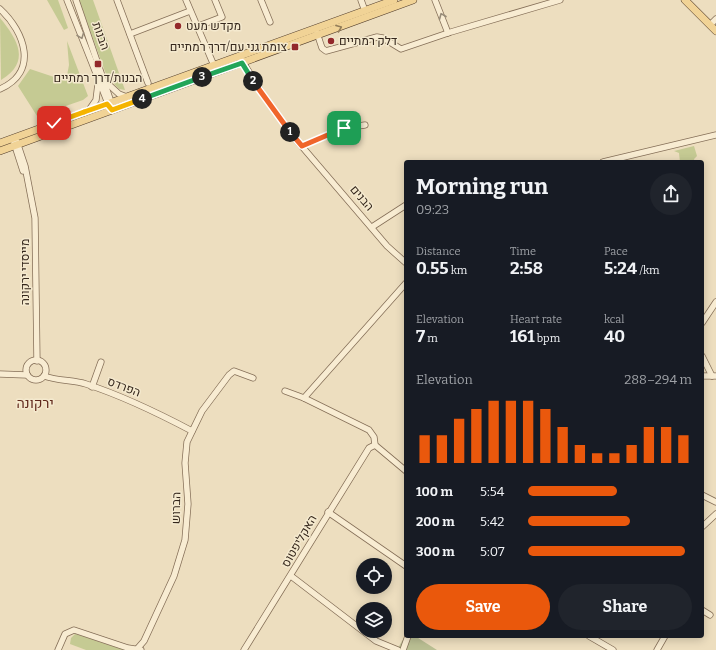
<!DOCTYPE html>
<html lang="en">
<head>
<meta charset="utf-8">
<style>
  body { margin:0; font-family:Bitter,Heebo,serif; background:#20242c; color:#f1f3f6; height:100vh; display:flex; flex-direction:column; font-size:15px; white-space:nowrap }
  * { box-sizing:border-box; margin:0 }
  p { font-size:13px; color:#9ea1a6 }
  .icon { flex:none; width:22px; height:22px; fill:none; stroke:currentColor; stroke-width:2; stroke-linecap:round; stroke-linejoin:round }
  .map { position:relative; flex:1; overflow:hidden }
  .drawer { position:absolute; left:404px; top:160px; width:300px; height:478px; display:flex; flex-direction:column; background:#171b24; border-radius:4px; box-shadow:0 2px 10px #0003 }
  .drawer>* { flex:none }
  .fabs { position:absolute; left:356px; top:558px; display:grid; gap:8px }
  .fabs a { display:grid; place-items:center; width:36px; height:36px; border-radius:50%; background:#171b24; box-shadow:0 2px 10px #0003; font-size:20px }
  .pin { position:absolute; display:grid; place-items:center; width:34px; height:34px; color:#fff; margin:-17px; border-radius:8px; box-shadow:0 2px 6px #0006 }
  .km { position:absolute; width:20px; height:20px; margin:-10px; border-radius:50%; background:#222; color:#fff; font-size:11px; line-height:20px; text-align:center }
  .round { display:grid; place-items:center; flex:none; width:42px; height:42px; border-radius:21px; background:#20242c }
  .head { display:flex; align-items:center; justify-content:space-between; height:68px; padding:0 12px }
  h1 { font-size:22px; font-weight:700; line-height:30px }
  .figures { display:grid; grid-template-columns:repeat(3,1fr); gap:6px; height:68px; padding:4px 12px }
  .figures div { display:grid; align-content:center }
  .figures b { font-size:17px; font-weight:700 }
  .figures small { font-size:11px; font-weight:400 }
  .figures p { font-size:11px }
  .chart { height:112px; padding:8px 12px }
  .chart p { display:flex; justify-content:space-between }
  .chart svg { width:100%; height:72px; margin-top:4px; stroke:#ea580c; stroke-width:6 }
  .button { display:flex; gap:8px; margin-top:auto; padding:8px 12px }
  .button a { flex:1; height:46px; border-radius:24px; background:#ea580c; color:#fff; font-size:16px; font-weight:700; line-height:46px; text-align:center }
  .button a+a { background:#20242c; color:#f1f3f6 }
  ul { padding:0 12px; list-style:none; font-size:13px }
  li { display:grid; grid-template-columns:64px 48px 1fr; align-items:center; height:30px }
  li i { height:10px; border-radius:5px; background:#ea580c }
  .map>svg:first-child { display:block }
  .green { fill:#c5ca93 }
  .cemetery { fill:#babf93 }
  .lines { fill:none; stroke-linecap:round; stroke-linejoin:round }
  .minor-casing { stroke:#856f58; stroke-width:7 }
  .major-casing { stroke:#523d2c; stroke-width:8 }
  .minor { stroke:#f8ecd2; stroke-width:5.5 }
  .major { stroke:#f1d396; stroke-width:7 }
  .oneway { stroke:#968a77 }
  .oneway2 { stroke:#937d59 }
  .split-1-casing { stroke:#fff; stroke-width:8 }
  .split-2-casing { stroke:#fff; stroke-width:8 }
  .split-3-casing { stroke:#fff; stroke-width:8 }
  .split-4-casing { stroke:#fff; stroke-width:8 }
  .split-5-casing { stroke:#fff; stroke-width:8 }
  .split-6-casing { stroke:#fff; stroke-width:8 }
  .split-1 { stroke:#f0652b; stroke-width:5 }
  .split-2 { stroke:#f0652b; stroke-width:5 }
  .split-3 { stroke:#22a559; stroke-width:5 }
  .split-4 { stroke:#22a559; stroke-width:5 }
  .split-5 { stroke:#f5b400; stroke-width:5 }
  .split-6 { stroke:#f5b400; stroke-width:5 }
  .poi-dot { fill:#93292b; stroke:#f4e9ce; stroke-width:1.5 }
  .labels { text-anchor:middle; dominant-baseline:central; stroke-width:3; stroke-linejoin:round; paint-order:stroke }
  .poi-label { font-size:12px; fill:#35271c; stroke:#f4e9ce; text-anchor:start }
  .street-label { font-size:12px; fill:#35271c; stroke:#f4e9ce }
  .quarter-label { font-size:14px; fill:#61291c; stroke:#f4e9ce }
</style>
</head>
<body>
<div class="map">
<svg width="716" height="650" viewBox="0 0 716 650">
  <rect width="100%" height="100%" fill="#eddebf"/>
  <!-- green -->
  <g class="green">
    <path d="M47 0H58L68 28 64 30Z"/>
    <path d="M79 0H93L125 90 119 89 107 77Z"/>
    <path d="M0 18C18 40 31 62 1 80Z"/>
    <path d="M67 41 88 96 83 100 37 116 18 86 30 69 66 81 69 65Z"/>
    <path d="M694 146 697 156 694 159 695 162H680L679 153 674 151Z"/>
    <path d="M75 634 79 635 124 650H86L70 644 71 638Z"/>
  </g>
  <!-- cemetery -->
  <path class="cemetery" d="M406 634V636H415L437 650H397Z"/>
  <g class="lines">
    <defs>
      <g id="minor">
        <path d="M67 0 109 106"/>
        <path d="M76 0 112 105"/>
        <path d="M117 0 148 83"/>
        <path d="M186 0 215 68"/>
        <path d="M261 0 270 22"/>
        <path d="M361 0 365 11"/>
        <path d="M435 0 448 33"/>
        <path d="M0 9C25 32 39 72 0 89"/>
        <path d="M710 25 716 19"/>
        <path d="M196 27 222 17 215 0"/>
        <path d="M317 33 322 48 326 51 377 37 383 38 401 49 451 32 560 0"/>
        <path d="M130 34 190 11"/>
        <path d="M241 59 263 95 293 136 387 246 406 263"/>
        <path d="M107 83 119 94 127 97"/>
        <path d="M89 110 96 100 98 84"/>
        <path d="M17 142 25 166 35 218 37 361"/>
        <path d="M14 143 23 171"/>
        <path d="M302 146 344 128 365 125"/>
        <path d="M603 162 716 135"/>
        <path d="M372 227 406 205"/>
        <path d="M702 323 716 302"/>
        <path d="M702 356 712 376"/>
        <circle cx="36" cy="370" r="10"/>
        <path d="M0 374 27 375"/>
        <path d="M44 376C58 381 73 380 86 384 123 396 158 413 192 431"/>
        <path d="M702 376H716"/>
        <path d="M92 387 101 362"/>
        <path d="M285 391 304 398 369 430 374 437 375 445 406 471"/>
        <path d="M304 398 406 283"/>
        <path d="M702 495 716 502"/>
        <path d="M328 512 406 566"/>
        <path d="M702 527 716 514"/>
        <path d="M291 576 376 641 398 650"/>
        <path d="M702 610 710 615"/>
        <path d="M589 636 613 650"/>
        <path d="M137 649 144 641 174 576 185 540 188 504 185 463 187 442 202 411 229 375 234 371 253 378"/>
        <path d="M58 650 65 634 74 630 128 648 141 650"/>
        <path d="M244 650 369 448 375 445"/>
        <path d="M403 650 408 636"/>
        <path d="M657 650 665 636"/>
      </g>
      <g id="major">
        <path d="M685 0 716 31"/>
        <path d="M0 143 394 0"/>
        <path d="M0 151 413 0"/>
      </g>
    </defs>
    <!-- minor casing -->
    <use href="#minor" class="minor-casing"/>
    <!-- major casing -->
    <use href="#major" class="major-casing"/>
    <!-- minor -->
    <use href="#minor" class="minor"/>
    <!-- major -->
    <use href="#major" class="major"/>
  </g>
  <!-- one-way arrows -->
  <defs><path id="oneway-chevron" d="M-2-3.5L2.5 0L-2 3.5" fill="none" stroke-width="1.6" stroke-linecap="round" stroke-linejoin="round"/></defs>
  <g class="oneway">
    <use href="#oneway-chevron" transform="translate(442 16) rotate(-112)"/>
    <use href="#oneway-chevron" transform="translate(81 36) rotate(69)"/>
  </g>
  <use class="oneway2" href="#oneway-chevron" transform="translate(339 28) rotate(-21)"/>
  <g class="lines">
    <defs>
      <path id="split-1" d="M290 132 302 146 344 128"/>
      <path id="split-2" d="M253 81 290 132"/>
      <path id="split-3" d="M202 77 242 63 253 81"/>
      <path id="split-4" d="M142 99 202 77"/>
      <path id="split-5" d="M84 112 107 104 112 110 142 99"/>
      <path id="split-6" d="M54 123 84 112"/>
    </defs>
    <!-- split-1 casing -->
    <use href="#split-1" class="split-1-casing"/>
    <!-- split-2 casing -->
    <use href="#split-2" class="split-2-casing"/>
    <!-- split-3 casing -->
    <use href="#split-3" class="split-3-casing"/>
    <!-- split-4 casing -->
    <use href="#split-4" class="split-4-casing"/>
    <!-- split-5 casing -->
    <use href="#split-5" class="split-5-casing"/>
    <!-- split-6 casing -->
    <use href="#split-6" class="split-6-casing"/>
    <!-- split-1 -->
    <use href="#split-1" class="split-1"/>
    <!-- split-2 -->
    <use href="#split-2" class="split-2"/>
    <!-- split-3 -->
    <use href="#split-3" class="split-3"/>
    <!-- split-4 -->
    <use href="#split-4" class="split-4"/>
    <!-- split-5 -->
    <use href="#split-5" class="split-5"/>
    <!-- split-6 -->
    <use href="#split-6" class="split-6"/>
  </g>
  <!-- markers -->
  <g class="poi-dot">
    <circle cx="178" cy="26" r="4"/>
    <circle cx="331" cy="41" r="4"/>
    <rect x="291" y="43" width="8" height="8" rx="2"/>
    <rect x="94" y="60" width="8" height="8" rx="2"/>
  </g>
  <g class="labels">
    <!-- poi labels -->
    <g class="poi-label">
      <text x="186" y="26">מקדש מעט</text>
      <text x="339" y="41">דלק רמתיים</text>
      <text x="287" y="47" text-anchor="end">צומת גני עם/דרך רמתיים</text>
      <text x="98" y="78" text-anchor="middle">הבנות/דרך רמתיים</text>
    </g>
    <!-- street labels -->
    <g class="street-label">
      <text transform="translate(101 36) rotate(70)">הבנות</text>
      <text transform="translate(362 198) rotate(49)">הבנים</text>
      <text transform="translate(25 272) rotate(-90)">מייסדי ירקונה</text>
      <text transform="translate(124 387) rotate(21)">הפרדס</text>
      <text transform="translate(176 508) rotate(-89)">הברוש</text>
      <text transform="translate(299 541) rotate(-60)">האקליפטוס</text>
    </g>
    <!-- quarter labels -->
    <g class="quarter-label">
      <text x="35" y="403">ירקונה</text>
    </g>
  </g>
</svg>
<div class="fabs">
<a><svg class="icon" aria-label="locate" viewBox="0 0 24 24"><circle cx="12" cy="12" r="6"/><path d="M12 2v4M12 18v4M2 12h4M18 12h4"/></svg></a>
<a><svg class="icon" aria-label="layers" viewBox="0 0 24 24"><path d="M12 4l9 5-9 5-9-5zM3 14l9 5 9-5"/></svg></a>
</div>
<div class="pin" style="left:344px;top:128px;background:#1e9e55"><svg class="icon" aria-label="arrive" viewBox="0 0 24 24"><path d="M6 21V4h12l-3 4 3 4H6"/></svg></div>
<div class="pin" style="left:54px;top:123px;background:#d93025"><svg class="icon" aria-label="check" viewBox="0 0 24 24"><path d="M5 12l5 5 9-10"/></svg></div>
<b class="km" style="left:290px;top:132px">1</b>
<b class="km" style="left:253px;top:81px">2</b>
<b class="km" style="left:202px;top:77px">3</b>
<b class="km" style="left:142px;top:99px">4</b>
<section class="drawer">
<div class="head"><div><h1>Morning run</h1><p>09:23</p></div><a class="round"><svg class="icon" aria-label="share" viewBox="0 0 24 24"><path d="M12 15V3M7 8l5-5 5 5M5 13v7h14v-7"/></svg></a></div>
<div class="figures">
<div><p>Distance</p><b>0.55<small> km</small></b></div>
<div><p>Time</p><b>2:58</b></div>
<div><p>Pace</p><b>5:24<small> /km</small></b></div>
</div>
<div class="figures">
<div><p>Elevation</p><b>7<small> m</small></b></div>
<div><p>Heart rate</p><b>161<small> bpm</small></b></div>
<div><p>kcal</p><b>40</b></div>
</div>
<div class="chart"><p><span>Elevation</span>288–294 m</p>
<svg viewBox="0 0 160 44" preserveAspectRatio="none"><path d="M5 44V27M15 44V27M25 44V17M35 44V11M45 44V6M55 44V6M65 44V6M75 44V11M85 44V22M95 44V33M105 44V38M115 44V38M125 44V33M135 44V22M145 44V22M155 44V27"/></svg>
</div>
<ul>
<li><b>100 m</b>5:54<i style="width:54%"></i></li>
<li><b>200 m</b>5:42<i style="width:62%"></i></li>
<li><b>300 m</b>5:07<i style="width:96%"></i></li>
</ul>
<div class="button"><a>Save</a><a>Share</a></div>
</section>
</div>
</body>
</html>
